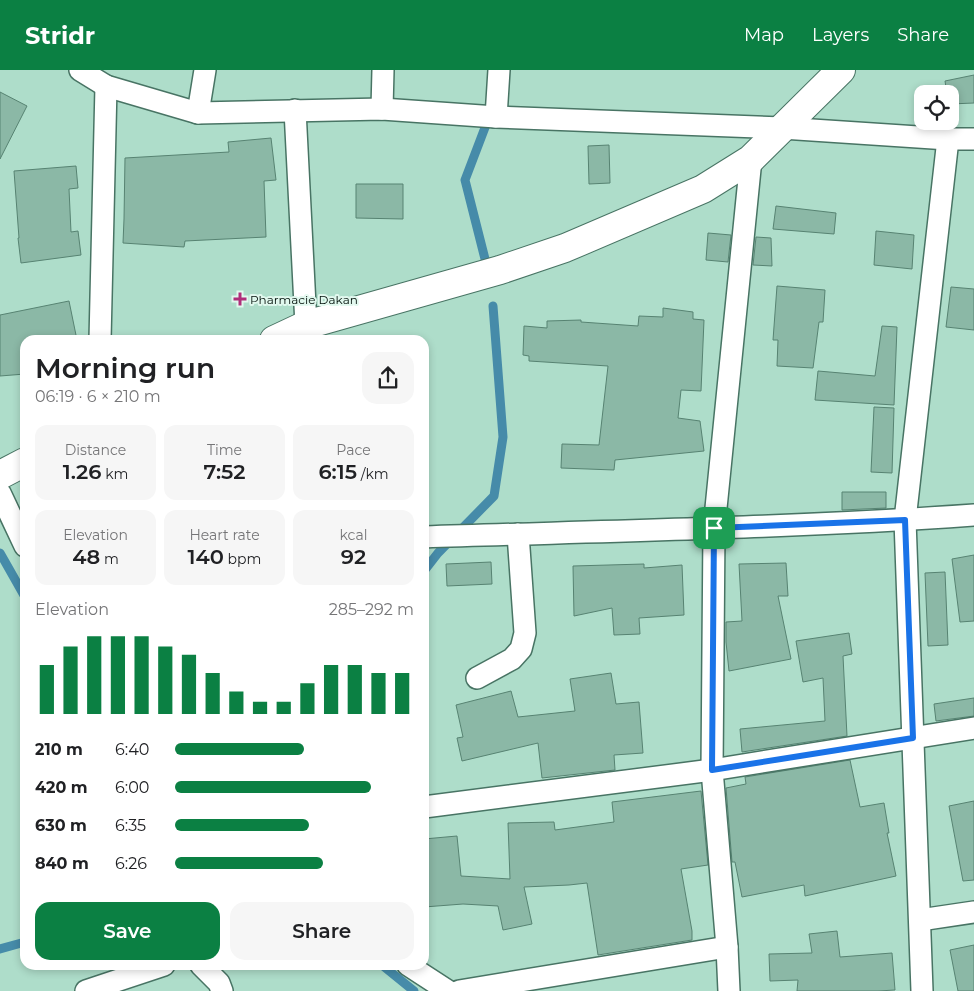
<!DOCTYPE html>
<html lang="en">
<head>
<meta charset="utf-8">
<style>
  body { margin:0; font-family:Montserrat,sans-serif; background:#f6f6f6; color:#202124; height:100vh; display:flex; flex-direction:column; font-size:19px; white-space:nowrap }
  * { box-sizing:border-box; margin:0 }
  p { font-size:16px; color:#757577 }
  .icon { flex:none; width:28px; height:28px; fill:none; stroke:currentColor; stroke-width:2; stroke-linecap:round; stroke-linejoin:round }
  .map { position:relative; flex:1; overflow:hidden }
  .drawer { position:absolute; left:20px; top:265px; width:409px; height:635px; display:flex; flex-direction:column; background:#fff; border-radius:15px; box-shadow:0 2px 8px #0003 }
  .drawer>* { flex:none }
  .buttons { position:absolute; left:914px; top:15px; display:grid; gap:10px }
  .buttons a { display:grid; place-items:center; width:45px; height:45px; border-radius:10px; background:#fff; box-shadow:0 2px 8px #0003; font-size:25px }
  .pin { position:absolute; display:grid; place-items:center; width:42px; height:42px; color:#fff; margin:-21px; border-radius:10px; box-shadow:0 2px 8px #0006 }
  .round { display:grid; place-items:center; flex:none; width:52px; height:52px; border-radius:15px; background:#f6f6f6 }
  .headline { display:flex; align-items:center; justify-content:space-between; height:85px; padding:0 15px }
  h1 { font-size:28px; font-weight:600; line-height:38px }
  .figures { display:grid; grid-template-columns:repeat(3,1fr); gap:8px; height:85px; padding:5px 15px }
  .figures div { display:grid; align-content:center; border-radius:12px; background:#f6f6f6; text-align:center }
  .figures b { font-size:21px; font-weight:600 }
  .figures small { font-size:14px; font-weight:400 }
  .figures p { font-size:14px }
  .chart { height:140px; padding:10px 15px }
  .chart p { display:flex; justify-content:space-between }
  .chart svg { width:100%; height:90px; margin-top:5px; stroke:#0b8043; stroke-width:6 }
  .primary-button { display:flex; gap:10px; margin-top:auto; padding:10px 15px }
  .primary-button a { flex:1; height:58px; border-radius:15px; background:#0b8043; color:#fff; font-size:20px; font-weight:600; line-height:58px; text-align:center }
  .primary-button a+a { background:#f6f6f6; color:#202124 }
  ul { padding:0 15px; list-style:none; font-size:16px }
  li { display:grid; grid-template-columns:80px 60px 1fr; align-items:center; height:38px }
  li i { height:12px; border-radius:6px; background:#0b8043 }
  header { display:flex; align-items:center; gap:30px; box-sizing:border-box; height:70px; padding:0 25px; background:#0b8043; color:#fff }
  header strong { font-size:24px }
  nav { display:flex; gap:28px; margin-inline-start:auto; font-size:18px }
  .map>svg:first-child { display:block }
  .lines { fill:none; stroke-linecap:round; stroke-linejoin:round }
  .stream { stroke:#468ba9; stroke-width:9 }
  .building { fill:#8bb8a6; stroke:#578372 }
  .street-casing { stroke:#487464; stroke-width:24 }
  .secondary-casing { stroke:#487464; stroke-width:30 }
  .street { stroke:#fff; stroke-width:21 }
  .secondary { stroke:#fff; stroke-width:28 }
  .route-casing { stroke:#fff; stroke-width:10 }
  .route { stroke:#1a73e8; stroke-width:6 }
  .poi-dot { fill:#af2e7a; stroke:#e1f8ee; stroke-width:2 }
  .labels { text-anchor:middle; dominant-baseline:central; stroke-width:4; stroke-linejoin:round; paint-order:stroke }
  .poi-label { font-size:12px; fill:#02100a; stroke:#e1f8ee; text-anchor:start }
</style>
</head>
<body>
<header>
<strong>Stridr</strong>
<nav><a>Map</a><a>Layers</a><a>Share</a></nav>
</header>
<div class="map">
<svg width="974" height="921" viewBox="0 0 974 921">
  <rect width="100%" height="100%" fill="#aeddca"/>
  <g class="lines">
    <!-- stream -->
    <g class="stream">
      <path d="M485 189 465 110 489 47"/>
      <path d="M0 483 25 527"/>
      <path d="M424 501 438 483 494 426 503 367 493 236"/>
      <path d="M0 879 25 872"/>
      <path d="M382 895 414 921"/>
    </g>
  </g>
  <!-- building -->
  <g class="building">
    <path d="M974 5V33L950 34V24H947L945 11Z"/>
    <path d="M0 22 27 36 0 89Z"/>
    <path d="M271 68 276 110 264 111 266 167 185 171 184 177 123 173 124 149 125 88 229 82 228 72Z"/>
    <path d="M609 75 610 113 589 114 588 76Z"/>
    <path d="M76 96 78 118 69 119 71 162 78 161 81 185 21 193 18 168H19L14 101Z"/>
    <path d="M356 114H403V149L356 148Z"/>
    <path d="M776 136 836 143 834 164 773 159Z"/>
    <path d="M876 161 914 165 912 199 874 195Z"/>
    <path d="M708 163 731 165 728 192 706 190Z"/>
    <path d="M756 167 771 168 772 196 753 195Z"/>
    <path d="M777 216 825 220 823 252H819L813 298 777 296 778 270H773Z"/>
    <path d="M951 217 974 219V260L946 257Z"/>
    <path d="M69 231 77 270H25V304L0 306V245Z"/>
    <path d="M663 238 693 242V249L704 250 701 321 681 320 678 348 700 351 704 381 615 390 614 400 561 398 562 374 599 375 608 296 529 291V286L523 285 524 256 547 258V251L581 250V252L638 256 639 246 663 247Z"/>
    <path d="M882 256 897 257 894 335 815 330 818 301 875 306Z"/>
    <path d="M874 337 894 338 892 403 871 402Z"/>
    <path d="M842 422H886V438L842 440Z"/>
    <path d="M974 485V551L960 552 952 489Z"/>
    <path d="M491 492 492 514 447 516 446 494Z"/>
    <path d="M786 493 788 526H778L791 589 729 601 726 572V552L742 551 739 494Z"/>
    <path d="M644 494V498L682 495 684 545 639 548 640 564 614 565 612 538 574 546 573 496Z"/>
    <path d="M945 502 948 575 928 576 925 503Z"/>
    <path d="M849 563 852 584 843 586 847 666 742 682 740 659 825 651 823 608 803 612 796 571Z"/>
    <path d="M611 603 616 634 639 632 643 683 614 685 615 700 542 708 538 673 462 691 457 668 463 667 456 635 511 621 518 647 575 641 570 609Z"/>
    <path d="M974 628V646L936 651 934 634Z"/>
    <path d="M850 690 860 737 884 733 889 763H887L896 806 805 826 804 815 742 827 735 792H732L726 718 746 714 745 707Z"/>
    <path d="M701 721 708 795 681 799 692 861V870L598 885 587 813 569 815 524 817 532 854 503 860 498 836 463 834 424 837V769L457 766 461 806 510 809 508 753 554 752 555 760 614 752 612 732Z"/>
    <path d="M974 731V810L963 811 949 736Z"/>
    <path d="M837 861 840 887 892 883 895 920 878 921H797L798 910 770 911 769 884 812 883 809 864Z"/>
    <path d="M974 875V921H958L950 880Z"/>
  </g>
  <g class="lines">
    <defs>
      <g id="street">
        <path d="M80 0 106 16 198 43 382 39 496 47 782 58 948 69H974"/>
        <path d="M382 39 383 0"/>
        <path d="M295 40 306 255"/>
        <path d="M198 43 205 0"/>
        <path d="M496 47 499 0"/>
        <path d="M100 270 106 16"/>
        <path d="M0 423 25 476"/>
        <path d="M424 467C607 461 791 458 974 445"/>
        <path d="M477 608 512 589 521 579 525 563 518 464"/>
        <path d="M424 737 712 700 974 658"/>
        <path d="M920 850 974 842"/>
        <path d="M201 895 219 913 222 921"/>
        <path d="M408 895 448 921"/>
        <path d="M86 921 164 895"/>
        <path d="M459 921 727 877"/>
        <path d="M729 921 727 877 712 700 714 458 751 89"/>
        <path d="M922 921 905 450 948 69"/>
      </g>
      <g id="secondary">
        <path d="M274 270 306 255 500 200 565 178 703 119 751 89 841 0"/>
        <path d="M0 405 25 392"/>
      </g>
    </defs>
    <!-- street casing -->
    <use href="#street" class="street-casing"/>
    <!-- secondary casing -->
    <use href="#secondary" class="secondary-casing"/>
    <!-- street -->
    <use href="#street" class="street"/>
    <!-- secondary -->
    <use href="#secondary" class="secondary"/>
  </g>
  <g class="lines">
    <defs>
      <path id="route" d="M905 450 913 668 712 700 714 458Z"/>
    </defs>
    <!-- route casing -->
    <use href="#route" class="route-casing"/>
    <!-- route -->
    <use href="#route" class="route"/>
  </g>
  <!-- markers -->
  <path class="poi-dot" d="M237.5 221.5h5v5h5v5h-5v5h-5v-5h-5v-5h5z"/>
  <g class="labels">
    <!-- poi labels -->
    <g class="poi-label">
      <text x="250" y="229">Pharmacie Dakan</text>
    </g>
  </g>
</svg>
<div class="buttons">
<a><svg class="icon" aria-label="locate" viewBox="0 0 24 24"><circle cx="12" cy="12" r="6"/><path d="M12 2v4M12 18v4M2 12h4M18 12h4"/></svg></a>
</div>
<div class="pin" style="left:714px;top:458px;background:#1e9e55"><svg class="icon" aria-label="arrive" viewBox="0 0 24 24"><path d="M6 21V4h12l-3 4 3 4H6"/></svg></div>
<section class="drawer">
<div class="headline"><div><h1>Morning run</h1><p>06:19 · 6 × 210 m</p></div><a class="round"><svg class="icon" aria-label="share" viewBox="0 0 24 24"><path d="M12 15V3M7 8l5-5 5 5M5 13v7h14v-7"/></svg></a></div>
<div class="figures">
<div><p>Distance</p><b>1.26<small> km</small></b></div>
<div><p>Time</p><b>7:52</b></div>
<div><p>Pace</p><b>6:15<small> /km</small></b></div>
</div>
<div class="figures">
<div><p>Elevation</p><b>48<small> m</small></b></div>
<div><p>Heart rate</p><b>140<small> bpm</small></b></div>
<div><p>kcal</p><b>92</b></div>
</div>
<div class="chart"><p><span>Elevation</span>285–292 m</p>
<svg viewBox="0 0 160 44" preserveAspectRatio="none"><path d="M5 44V20M15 44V11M25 44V6M35 44V6M45 44V6M55 44V11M65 44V15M75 44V24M85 44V33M95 44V38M105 44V38M115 44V29M125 44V20M135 44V20M145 44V24M155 44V24"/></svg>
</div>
<ul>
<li><b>210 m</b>6:40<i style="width:54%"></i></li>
<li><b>420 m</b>6:00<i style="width:82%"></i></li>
<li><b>630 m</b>6:35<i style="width:56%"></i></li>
<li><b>840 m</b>6:26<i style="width:62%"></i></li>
</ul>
<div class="primary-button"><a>Save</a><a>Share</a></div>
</section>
</div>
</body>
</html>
